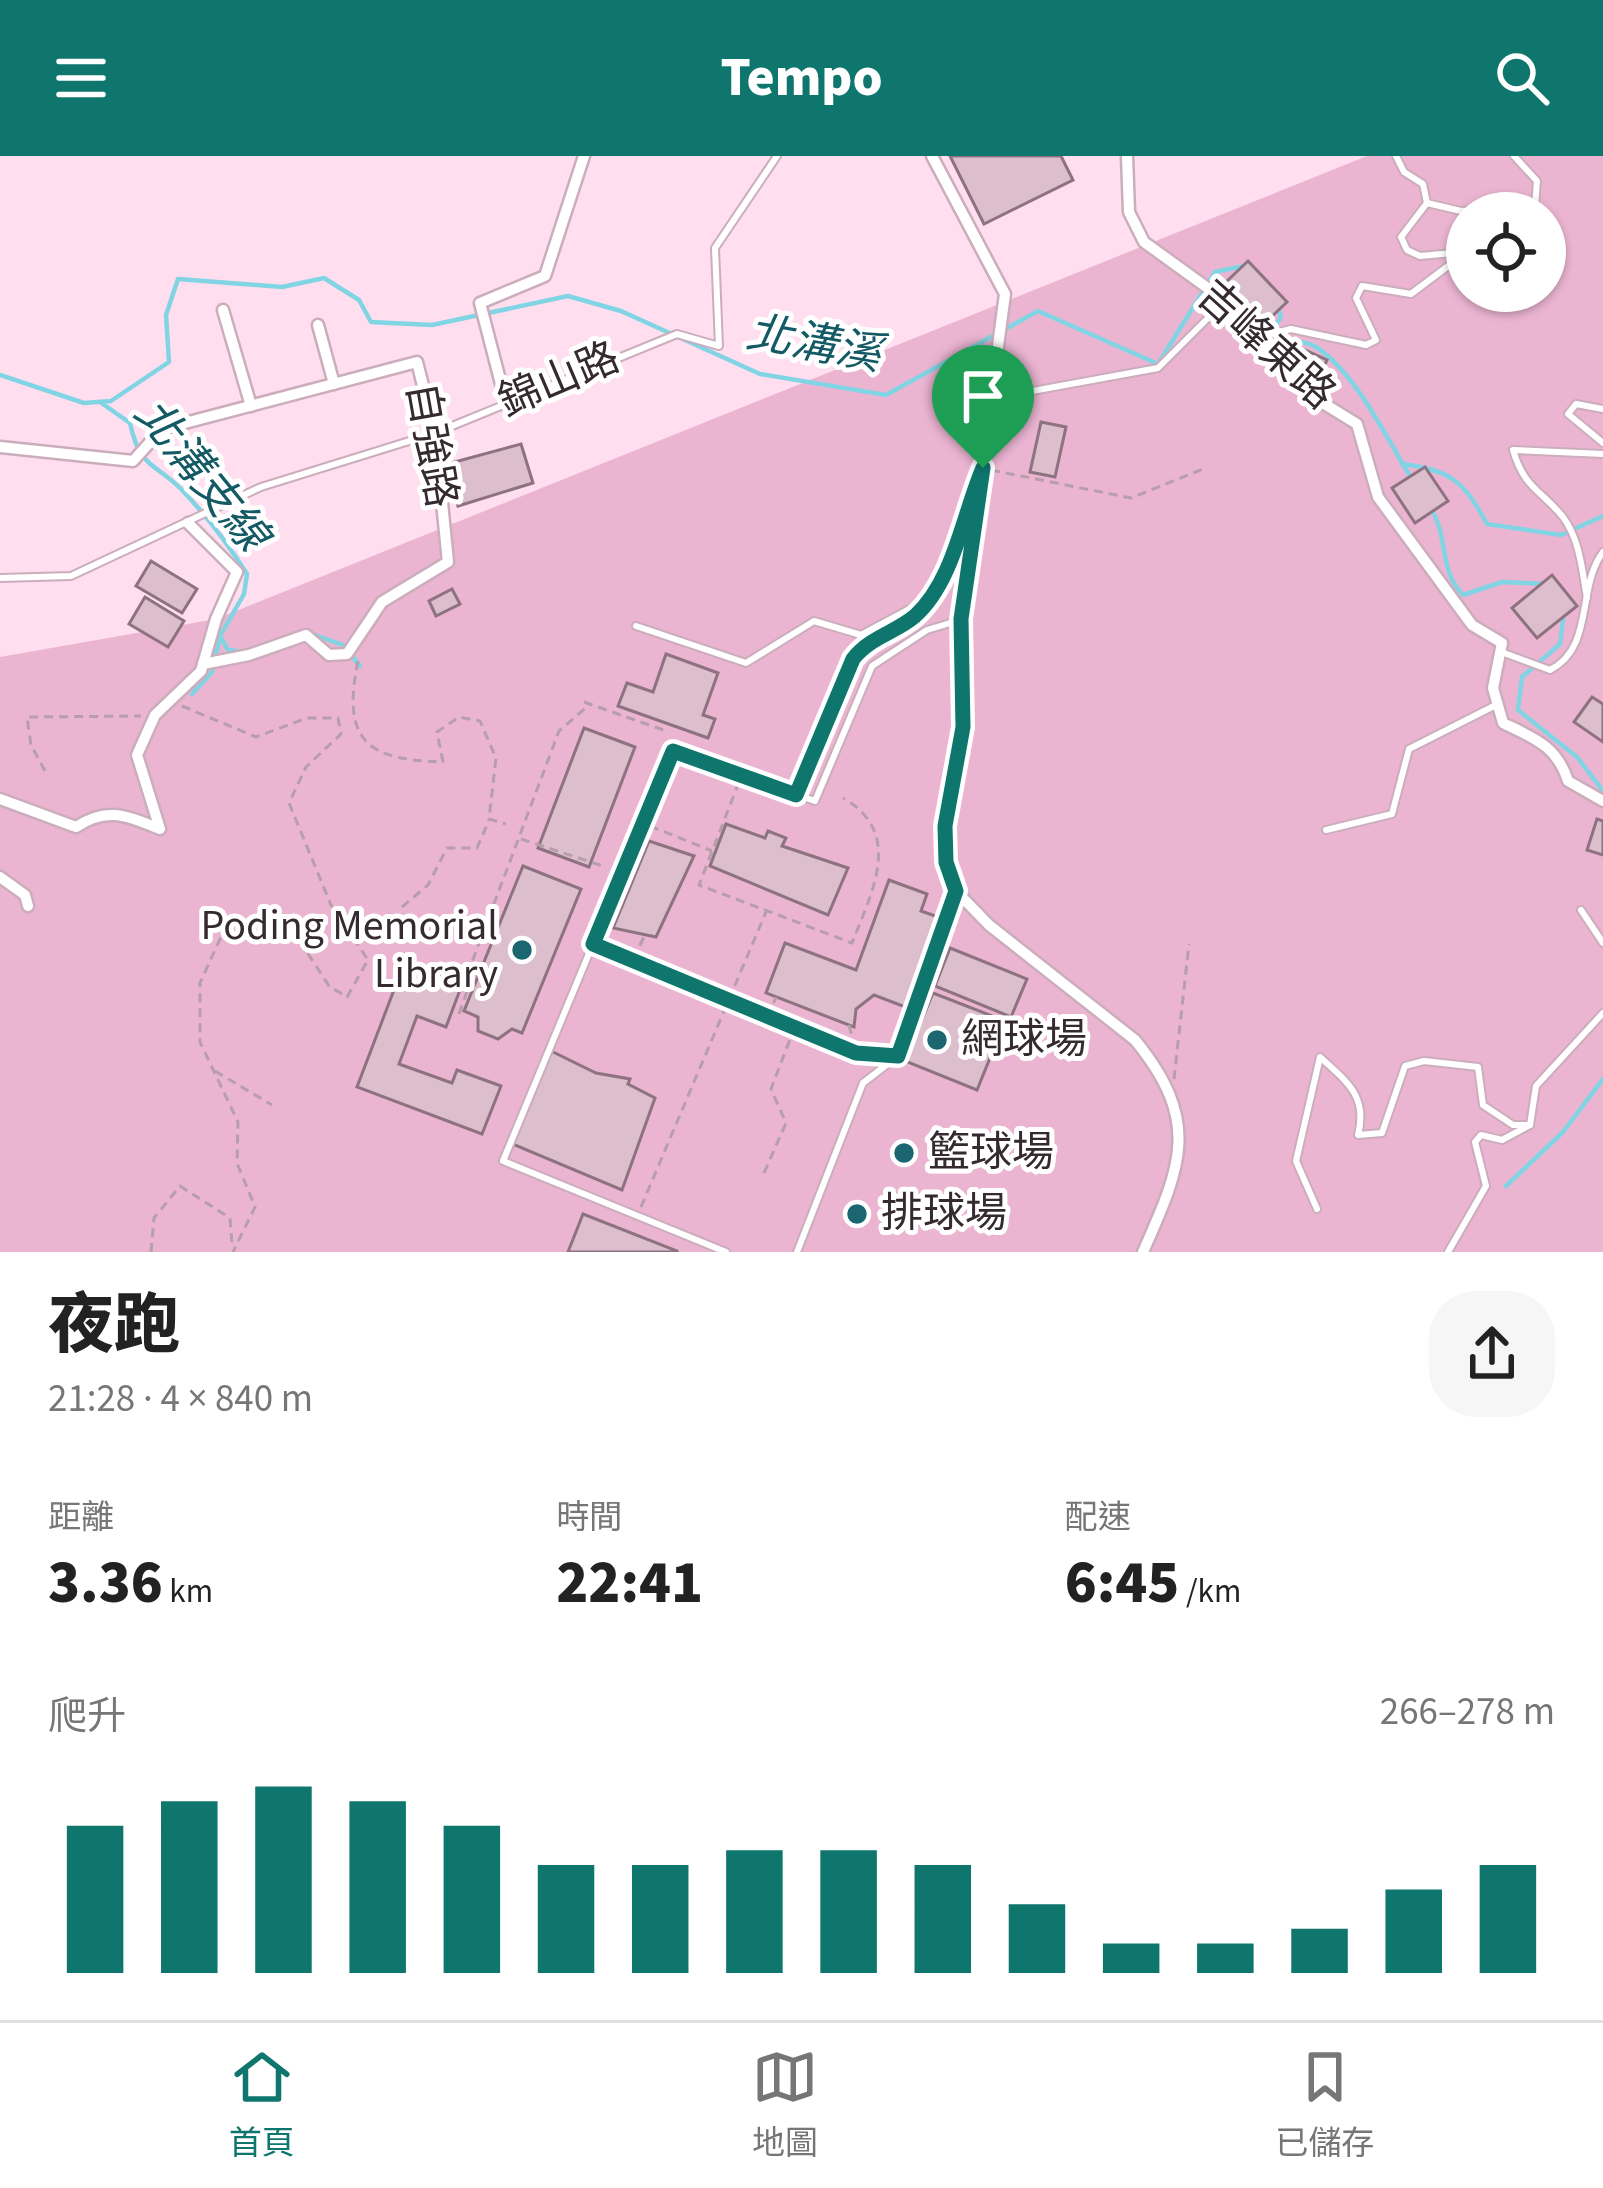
<!DOCTYPE html>
<html lang="zh-TW">
<head>
<meta charset="utf-8">
<style>
  body { margin:0; font-family:"Source Sans 3","Noto Sans TC",sans-serif; background:#f6f6f6; color:#222; height:100vh; display:flex; flex-direction:column; font-size:45px; white-space:nowrap }
  * { box-sizing:border-box; margin:0 }
  p { font-size:39px; color:#767676 }
  .icon { flex:none; width:66px; height:66px; fill:none; stroke:currentColor; stroke-width:2; stroke-linecap:round; stroke-linejoin:round }
  .map { position:relative; height:1096px; overflow:hidden }
  .details { display:flex; flex-direction:column; background:#fff; flex:1 }
  .details>* { flex:none }
  .fabs { position:absolute; left:1446px; top:36px; display:grid; gap:24px }
  .fabs a { display:grid; place-items:center; width:120px; height:120px; border-radius:50%; background:#fff; box-shadow:0 3px 9px #0004; font-size:60px }
  .pin { position:absolute; display:grid; place-items:center; width:102px; height:102px; color:#fff; margin:-123px -51px; border-radius:50% 50% 50% 0; rotate:-45deg; box-shadow:0 0 12px #0007 }
  .pin .icon { rotate:45deg }
  .round { display:grid; place-items:center; flex:none; width:126px; height:126px; border-radius:48px; background:#f6f6f6 }
  .headline { display:flex; align-items:center; justify-content:space-between; height:204px; padding:0 48px }
  h1 { font-size:66px; font-weight:800; line-height:90px }
  .metrics { display:grid; grid-template-columns:repeat(3,1fr); gap:18px; height:204px; padding:12px 48px }
  .metrics div { display:grid; align-content:center }
  .metrics b { font-size:60px; font-weight:800 }
  .metrics small { font-size:33px; font-weight:400 }
  .metrics p { font-size:33px }
  .chart { height:336px; padding:24px 48px }
  .chart p { display:flex; justify-content:space-between }
  .chart svg { width:100%; height:216px; margin-top:12px; stroke:#0f766e; stroke-width:6 }
  header { display:flex; justify-content:space-between; align-items:center; height:156px; padding:0 48px; background:#0f766e; color:#fff; font-size:54px; font-weight:800 }
  .tab-bar { display:flex; justify-content:space-around; align-items:center; height:168px; border-top:3px solid #e0e0e0; background:#fff; font-size:33px; color:#767676 }
  .tab-bar a { display:grid; justify-items:center; gap:6px }
  .tab-bar .active { color:#0f766e }
  .map>svg:first-child { display:block }
  .green { fill:#ebb5d2; fill-rule:evenodd }
  .lines { fill:none; stroke-linecap:round; stroke-linejoin:round }
  .stream { stroke:#81d4e3; stroke-width:4.5 }
  .building { fill:#dcbecd; stroke:#8d7280; stroke-width:3 }
  .lane-casing { stroke:#cbadbc; stroke-width:10 }
  .street-casing { stroke:#cbadbc; stroke-width:15 }
  .path { stroke:#b69eaa; stroke-width:3; stroke-dasharray:9 6; stroke-linecap:butt }
  .lane { stroke:#fff; stroke-width:6 }
  .street { stroke:#fff; stroke-width:10 }
  .route-casing { stroke:#fff; stroke-width:24 }
  .route { stroke:#0f766e; stroke-width:15 }
  .poi-dot { fill:#1c6672; stroke:#fff; stroke-width:4.5 }
  .labels { text-anchor:middle; dominant-baseline:central; stroke-width:10; stroke-linejoin:round; paint-order:stroke }
  .street-label { font-size:42px; fill:#352a30; stroke:#fff }
  .poi-label { font-size:42px; fill:#352a30; stroke:#fff; text-anchor:start }
  .water-label { font-size:45px; font-style:italic; fill:#135a65; stroke:#fff }
</style>
</head>
<body>
<header><svg class="icon" aria-label="menu" viewBox="0 0 24 24"><path d="M4 6h16M4 12h16M4 18h16"/></svg>Tempo<svg class="icon" aria-label="search" viewBox="0 0 24 24"><circle cx="10" cy="10" r="6"/><path d="M15 15l6 6"/></svg></header>
<div class="map">
<svg width="1603" height="1096" viewBox="0 0 1603 1096">
  <rect width="100%" height="100%" fill="#ffdfef"/>
  <!-- green -->
  <path class="green" d="M1367 0H1603V1096H0V501L216 463ZM1467 57H1545V135H1467Z"/>
  <g class="lines">
    <!-- stream -->
    <g class="stream">
      <path d="M1277 148 1281 161 1273 174C1285 188 1301 182 1316 191 1357 218 1386 282 1412 323"/>
      <path d="M0 219 84 247 111 245 169 206 166 159 178 123 282 131 324 122 359 144 371 166 432 169 568 140 621 155 760 218 886 239 1038 155 1158 208 1215 116 1244 110"/>
      <path d="M100 246 130 267C140 313 154 306 181 333 206 359 228 388 247 418L244 438 220 480 228 494 246 496"/>
      <path d="M1402 308C1452 314 1464 326 1487 368L1561 379 1603 360"/>
      <path d="M1431 353C1449 381 1438 413 1463 439L1502 426 1546 428"/>
      <path d="M1564 455 1560 488 1522 521 1518 554 1577 601 1603 635"/>
      <path d="M312 478 343 489 360 510"/>
      <path d="M192 538 212 516 220 481"/>
      <path d="M1506 1030 1563 976 1603 923"/>
    </g>
  </g>
  <!-- building -->
  <g class="building">
    <path d="M950 0H1061L1073 24 984 68Z"/>
    <path d="M1248 105 1287 146 1265 167 1226 126Z"/>
    <path d="M1301 192 1327 204 1321 217 1296 205Z"/>
    <path d="M1041 266 1066 271 1055 321 1030 316Z"/>
    <path d="M521 288 533 327 458 350 447 308Z"/>
    <path d="M1425 311 1448 345 1415 367 1392 332Z"/>
    <path d="M151 405 197 433 182 457 136 430Z"/>
    <path d="M1552 419 1577 450 1537 482 1512 452Z"/>
    <path d="M452 433 460 448 436 460 429 445Z"/>
    <path d="M145 441 184 465 168 491 129 468Z"/>
    <path d="M666 498 718 517 703 559 715 563 708 582 618 550 627 527 653 536Z"/>
    <path d="M1592 541 1603 548V586L1574 566Z"/>
    <path d="M584 572 635 591 589 711 538 692Z"/>
    <path d="M1597 663 1603 665V699L1587 694Z"/>
    <path d="M726 668 765 682 768 675 786 682 782 690 848 712 828 759 710 710Z"/>
    <path d="M649 685 694 700 656 781 613 772Z"/>
    <path d="M523 710 581 733 522 877 512 873 498 883 478 875V861L464 855Z"/>
    <path d="M889 724 927 738 921 755 941 762 908 852 874 839 856 853 854 871 766 837 785 787 856 814Z"/>
    <path d="M950 792 1027 823 1011 861 935 830Z"/>
    <path d="M405 805 463 826 446 871 417 860 399 908 452 927 457 914 501 930 482 978 357 931Z"/>
    <path d="M933 837 1005 865 977 934 905 905Z"/>
    <path d="M549 894 596 917 630 923 628 928 655 942 622 1034 510 987Z"/>
    <path d="M583 1058 677 1095V1096H568Z"/>
  </g>
  <g class="lines">
    <defs>
      <g id="lane">
        <path d="M1396 0 1404 16 1423 28 1427 47"/>
        <path d="M1260 181 1291 173 1366 189 1376 184 1356 142 1362 130 1411 138 1452 107 1453 97 1420 100 1407 94 1401 81 1427 47 1461 55 1535 50 1537 25 1514 0"/>
        <path d="M994 242 1158 212 1222 148"/>
        <path d="M1603 253 1576 248 1568 258 1603 287"/>
        <path d="M0 422 71 420 261 331 435 277 677 178 719 190 715 92 777 0"/>
        <path d="M1587 442C1582 414 1580 384 1563 361 1541 334 1524 332 1513 294L1603 298"/>
        <path d="M636 470 746 507 814 465 861 479 921 447"/>
        <path d="M1504 497 1550 514C1595 491 1576 432 1603 396"/>
        <path d="M796 639 853 503C870 482 895 477 915 460 951 429 957 373 975 332"/>
        <path d="M1326 674 1392 658 1409 593 1494 550"/>
        <path d="M1581 754 1603 787"/>
        <path d="M1317 1053 1296 1005 1320 901C1347 926 1368 940 1358 979L1382 977 1405 910 1424 905 1478 911 1483 949 1513 969H1530"/>
        <path d="M726 1096 503 1005 673 595 815 645 872 510 927 474 960 464"/>
        <path d="M797 1096 863 927 898 900 956 737"/>
        <path d="M1448 1096 1486 1030 1475 986 1481 979 1502 984 1530 969 1536 930 1603 857"/>
      </g>
      <g id="street">
        <path d="M932 0 1005 138 961 463 963 571 945 670 946 706 956 735 989 769 1135 884C1202 966 1181 1010 1143 1096"/>
        <path d="M1127 0 1129 56 1144 86 1209 133 1318 244 1357 268 1378 341 1472 469 1502 487 1493 532 1503 567C1534 582 1557 590 1568 625L1603 645"/>
        <path d="M223 154 251 250"/>
        <path d="M318 169 334 228"/>
        <path d="M506 247 480 147 545 120 584 0"/>
        <path d="M0 291 133 305 162 273 417 206 435 277 448 406 382 446 347 498 329 499 306 479 249 499 203 508"/>
        <path d="M0 643 76 671C107 650 127 660 160 673L137 599 155 559 201 515 216 463 237 416 188 367"/>
        <path d="M0 721 25 739 28 750"/>
      </g>
    </defs>
    <!-- lane casing -->
    <use href="#lane" class="lane-casing"/>
    <!-- street casing -->
    <use href="#street" class="street-casing"/>
    <!-- path -->
    <g class="path">
      <path d="M991 314 1131 342 1203 313"/>
      <path d="M358 505C341 586 368 604 443 606L437 576 459 561 480 565 496 602 489 663 506 668"/>
      <path d="M584 546 669 576"/>
      <path d="M182 550 256 581 307 562H338L341 578 306 611 289 647 331 749 368 804 347 841 329 830 299 784 231 776 220 783 200 827V886L238 966 237 1007 255 1051 233 1096"/>
      <path d="M45 615 31 589 27 561 141 560"/>
      <path d="M739 626 699 729 852 787C871 738 905 677 843 642"/>
      <path d="M650 670 712 695"/>
      <path d="M521 683 606 711"/>
      <path d="M402 751 428 729 447 692H477L489 664"/>
      <path d="M600 791 856 897 881 899"/>
      <path d="M633 803 644 781"/>
      <path d="M459 858 471 824 466 822 559 575 590 548"/>
      <path d="M768 861 776 841"/>
      <path d="M849 869 856 896"/>
      <path d="M215 915 272 949"/>
      <path d="M1174 923 1189 788"/>
      <path d="M764 1017 786 967 771 933 794 873"/>
      <path d="M641 1051 766 756"/>
      <path d="M151 1096 154 1062 180 1030 230 1062 232 1090"/>
    </g>
    <!-- lane -->
    <use href="#lane" class="lane"/>
    <!-- street -->
    <use href="#street" class="street"/>
  </g>
  <g class="lines">
    <defs>
      <path id="route" d="M983 312 961 463 963 571 945 670 946 706 956 735 898 900 856 897 593 788 673 595 796 639 853 503C870 481 895 477 915 460 954 425 963 358 983 312Z"/>
    </defs>
    <!-- route casing -->
    <use href="#route" class="route-casing"/>
    <!-- route -->
    <use href="#route" class="route"/>
  </g>
  <!-- markers -->
  <g class="poi-dot">
    <circle cx="522" cy="794" r="12"/>
    <circle cx="937" cy="884" r="12"/>
    <circle cx="904" cy="997" r="12"/>
    <circle cx="857" cy="1058" r="12"/>
  </g>
  <g class="labels">
    <!-- street labels -->
    <g class="street-label">
      <text transform="translate(1266 189) rotate(42)">吉峰東路</text>
      <text transform="translate(559 224) rotate(-23)">錦山路</text>
      <text transform="translate(431 289) rotate(80)">自強路</text>
    </g>
    <!-- poi labels -->
    <g class="poi-label">
      <text x="498" y="770" text-anchor="end">Poding Memorial<tspan x="498" dy="48">Library</tspan></text>
      <text x="961" y="884">網球場</text>
      <text x="928" y="997">籃球場</text>
      <text x="881" y="1058">排球場</text>
    </g>
    <!-- water labels -->
    <g class="water-label">
      <text transform="translate(814 188) rotate(10)">北溝溪</text>
      <text transform="translate(201 319) rotate(51)">北溝支線</text>
    </g>
  </g>
</svg>
<div class="fabs">
<a><svg class="icon" aria-label="locate" viewBox="0 0 24 24"><circle cx="12" cy="12" r="6"/><path d="M12 2v4M12 18v4M2 12h4M18 12h4"/></svg></a>
</div>
<div class="pin" style="left:983px;top:312px;background:#1e9e55"><svg class="icon" aria-label="arrive" viewBox="0 0 24 24"><path d="M6 21V4h12l-3 4 3 4H6"/></svg></div>
</div>
<section class="details">
<div class="headline"><div><h1>夜跑</h1><p>21:28 · 4 × 840 m</p></div><a class="round"><svg class="icon" aria-label="share" viewBox="0 0 24 24"><path d="M12 15V3M7 8l5-5 5 5M5 13v7h14v-7"/></svg></a></div>
<div class="metrics">
<div><p>距離</p><b>3.36<small> km</small></b></div>
<div><p>時間</p><b>22:41</b></div>
<div><p>配速</p><b>6:45<small> /km</small></b></div>
</div>
<div class="chart"><p><span>爬升</span>266–278 m</p>
<svg viewBox="0 0 160 44" preserveAspectRatio="none"><path d="M5 44V14M15 44V9M25 44V6M35 44V9M45 44V14M55 44V22M65 44V22M75 44V19M85 44V19M95 44V22M105 44V30M115 44V38M125 44V38M135 44V35M145 44V27M155 44V22"/></svg>
</div>
</section>
<nav class="tab-bar">
<a class="active"><svg class="icon" aria-label="home" viewBox="0 0 24 24"><path d="M3 11l9-7 9 7M6 9v11h12V9"/></svg>首頁</a>
<a><svg class="icon" aria-label="map" viewBox="0 0 24 24"><path d="M3 6l6-2 6 2 6-2v14l-6 2-6-2-6 2zM9 4v14M15 6v14"/></svg>地圖</a>
<a><svg class="icon" aria-label="saved" viewBox="0 0 24 24"><path d="M7 4h10v16l-5-4-5 4z"/></svg>已儲存</a>
</nav>
</body>
</html>
